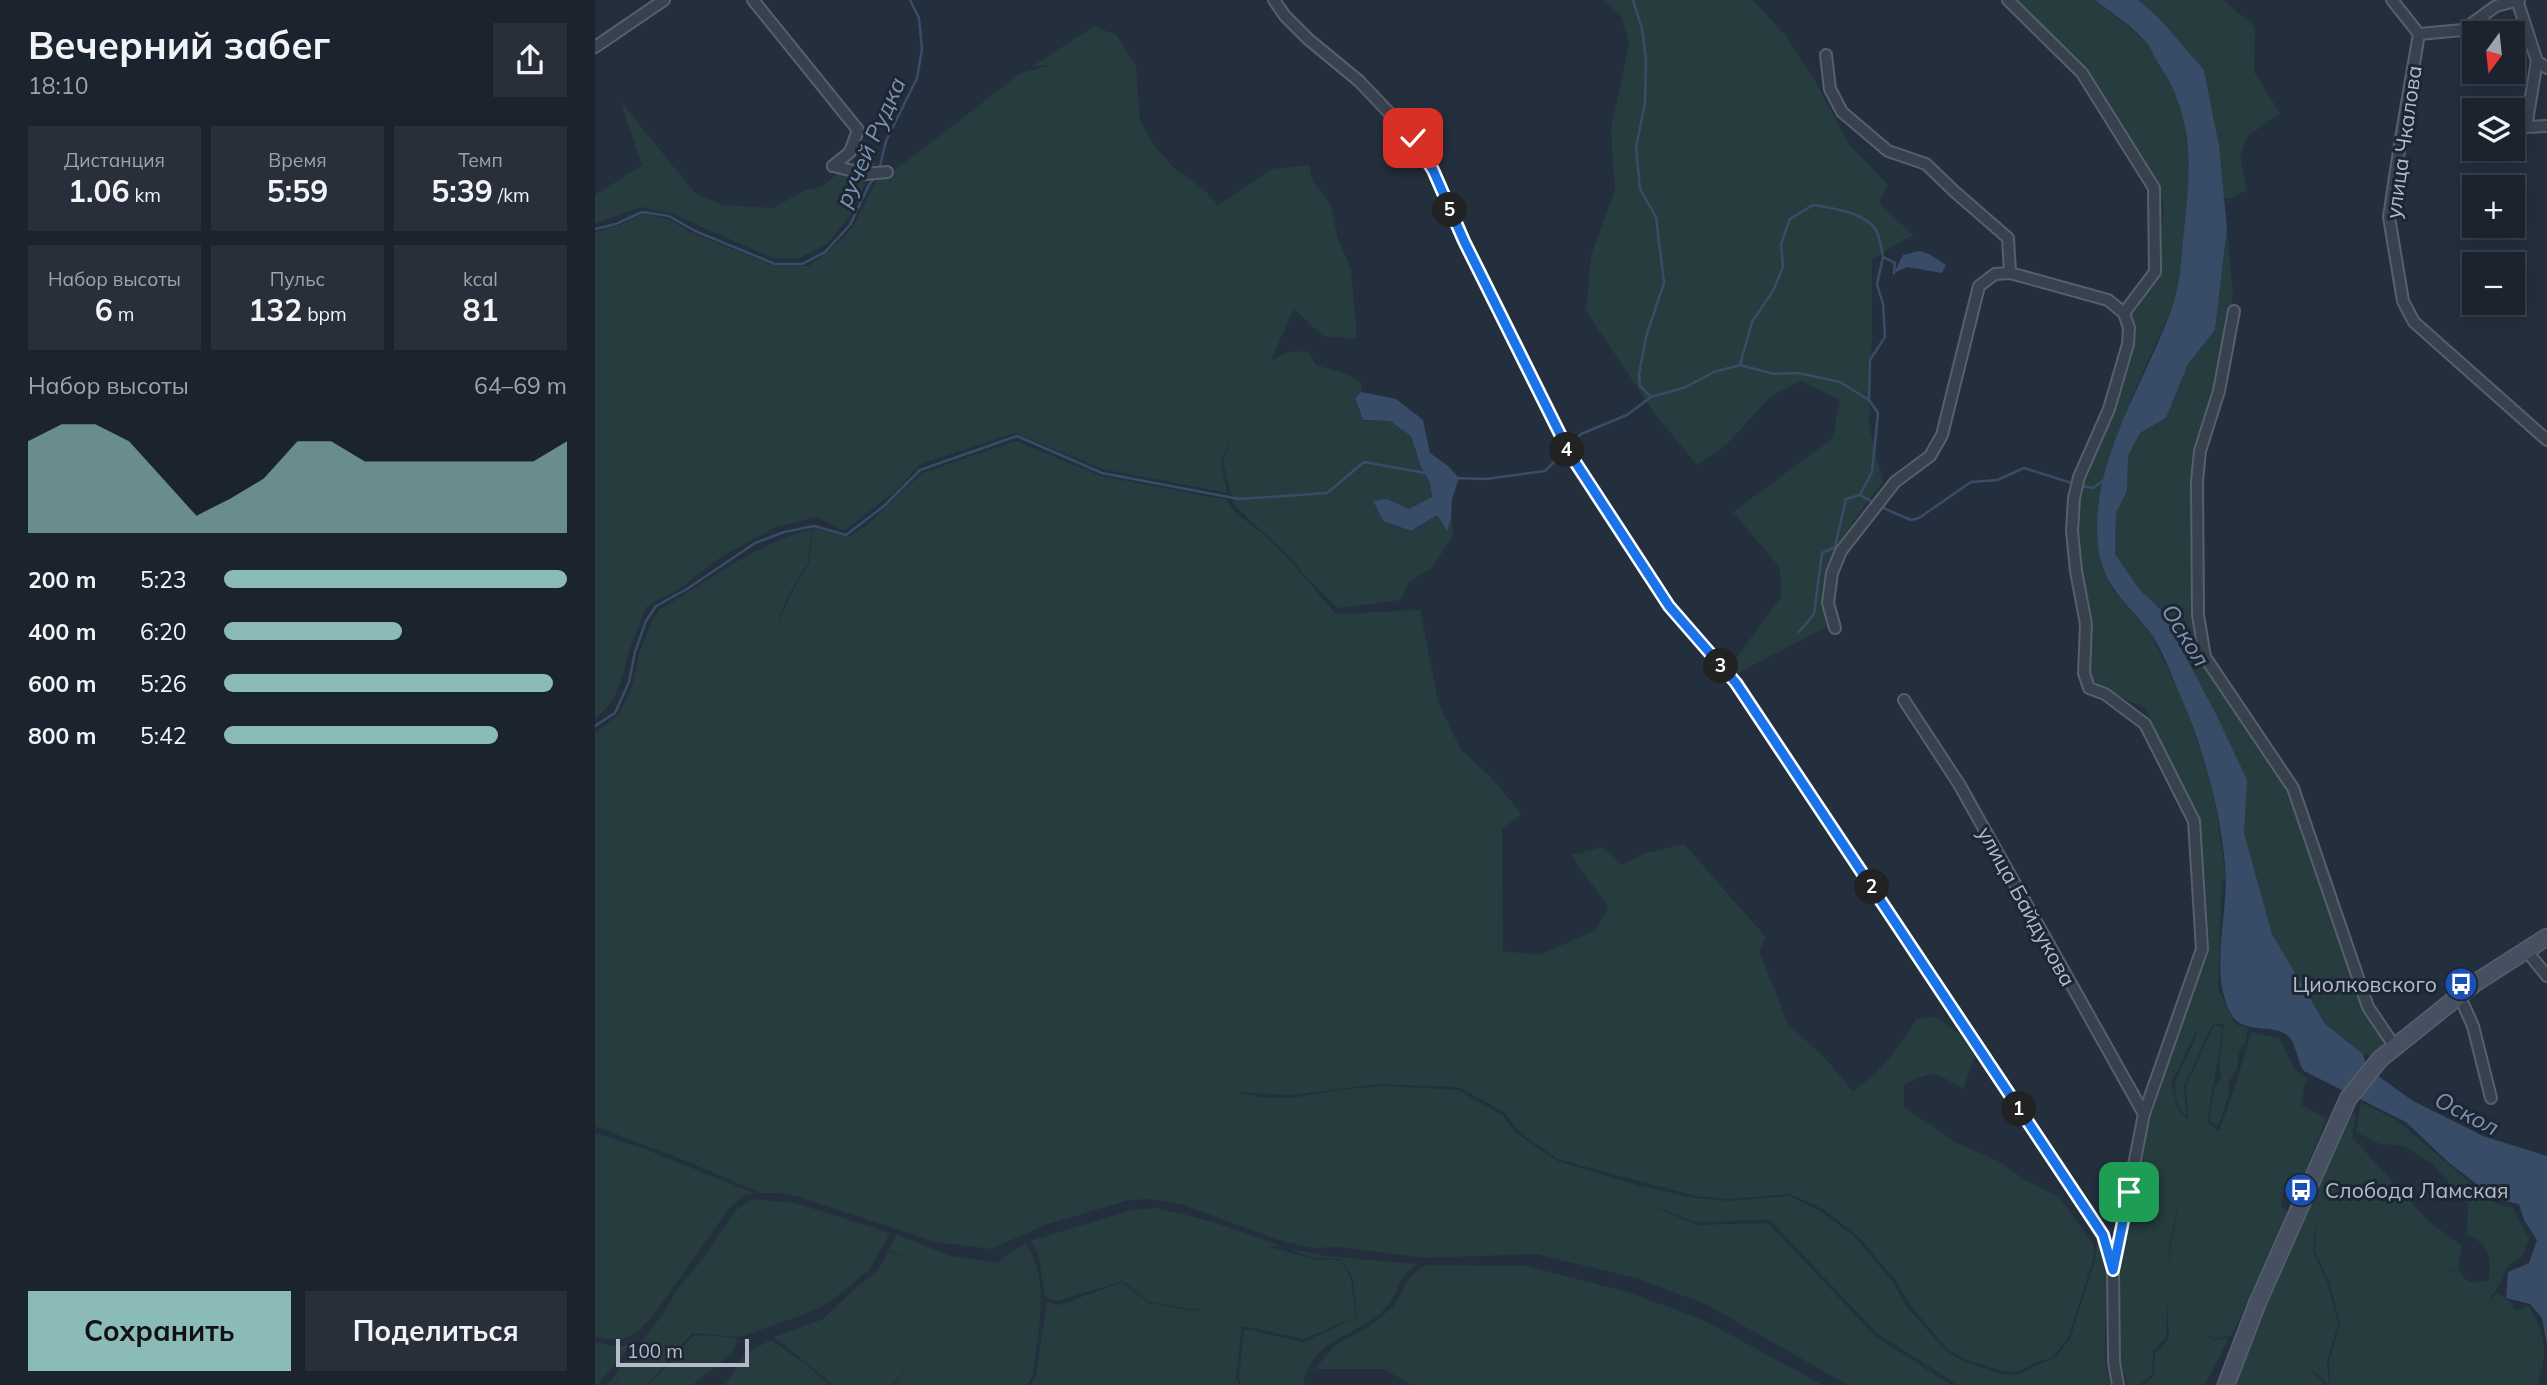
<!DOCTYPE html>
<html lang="ru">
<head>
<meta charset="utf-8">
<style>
  body { margin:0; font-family:Mulish,sans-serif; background:#282f3a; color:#f1f3f6; height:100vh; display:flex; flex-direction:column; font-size:26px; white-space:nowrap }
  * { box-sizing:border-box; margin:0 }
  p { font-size:23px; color:#a0a4aa }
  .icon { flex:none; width:38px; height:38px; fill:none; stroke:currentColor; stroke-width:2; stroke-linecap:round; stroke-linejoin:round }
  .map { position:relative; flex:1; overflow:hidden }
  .details { display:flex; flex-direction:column; background:#1b232e; width:595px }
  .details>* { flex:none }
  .needle { width:46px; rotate:195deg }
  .buttons { position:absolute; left:1867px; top:21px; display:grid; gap:14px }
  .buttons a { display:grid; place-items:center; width:63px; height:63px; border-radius:0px; background:#1b232e; box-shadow:0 4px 18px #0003,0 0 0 2px #39404a; font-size:35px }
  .scale { position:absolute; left:21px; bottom:18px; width:133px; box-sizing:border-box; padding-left:7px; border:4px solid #b4bcc9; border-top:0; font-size:19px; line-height:24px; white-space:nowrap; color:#b4bcc9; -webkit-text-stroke:5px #1d2633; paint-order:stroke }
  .pin { position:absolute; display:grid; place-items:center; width:60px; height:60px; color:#fff; margin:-30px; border-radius:14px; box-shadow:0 4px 10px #0006 }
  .km { position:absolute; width:35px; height:35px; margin:-18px; border-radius:50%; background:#222; color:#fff; font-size:19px; line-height:35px; text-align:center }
  .round { display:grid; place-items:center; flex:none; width:74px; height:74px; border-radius:0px; background:#282f3a }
  .headline { display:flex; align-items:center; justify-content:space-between; height:119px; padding:0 28px }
  h1 { font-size:38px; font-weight:700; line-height:52px }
  .figures { display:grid; grid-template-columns:repeat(3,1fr); gap:10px; height:119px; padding:7px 28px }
  .figures div { display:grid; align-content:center; border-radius:0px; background:#282f3a; text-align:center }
  .figures b { font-size:30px; font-weight:700 }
  .figures small { font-size:19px; font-weight:400 }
  .figures p { font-size:19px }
  .chart { height:196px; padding:14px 28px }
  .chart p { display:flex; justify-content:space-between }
  .chart svg { width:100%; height:126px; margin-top:7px; fill:#8bbbb9; opacity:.7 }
  .primary-button { display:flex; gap:14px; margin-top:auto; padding:14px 28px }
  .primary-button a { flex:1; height:80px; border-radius:0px; background:#8bbbb9; color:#111; font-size:28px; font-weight:700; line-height:80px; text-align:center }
  .primary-button a+a { background:#282f3a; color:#f1f3f6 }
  ul { padding:0 28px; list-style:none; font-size:23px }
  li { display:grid; grid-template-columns:112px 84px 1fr; align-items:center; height:52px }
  li i { height:18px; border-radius:9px; background:#8bbbb9 }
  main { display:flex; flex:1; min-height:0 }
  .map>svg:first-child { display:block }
  .green { fill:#263c3f }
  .water { fill:#394c67 }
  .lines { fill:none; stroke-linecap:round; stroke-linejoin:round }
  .stream { stroke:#394c67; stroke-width:2.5 }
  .minor-casing { stroke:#565f6c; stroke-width:14 }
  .secondary-casing { stroke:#565f6c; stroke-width:19 }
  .minor { stroke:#38414e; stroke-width:10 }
  .secondary { stroke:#465061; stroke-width:16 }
  .route-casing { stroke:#fff; stroke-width:14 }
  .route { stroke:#1a73e8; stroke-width:9 }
  .labels { text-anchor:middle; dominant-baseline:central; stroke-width:6; stroke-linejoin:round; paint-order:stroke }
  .street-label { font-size:21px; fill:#b4bcc9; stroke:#1d2633 }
  .poi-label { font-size:21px; fill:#b4bcc9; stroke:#1d2633; text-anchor:end }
  .water-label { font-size:23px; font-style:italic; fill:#7c92b1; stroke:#1d2633 }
</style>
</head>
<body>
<main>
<section class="details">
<div class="headline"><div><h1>Вечерний забег</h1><p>18:10</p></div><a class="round"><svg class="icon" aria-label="share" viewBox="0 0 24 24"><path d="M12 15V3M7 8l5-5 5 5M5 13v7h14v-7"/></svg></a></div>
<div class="figures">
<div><p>Дистанция</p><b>1.06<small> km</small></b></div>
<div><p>Время</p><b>5:59</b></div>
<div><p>Темп</p><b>5:39<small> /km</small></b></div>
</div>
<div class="figures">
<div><p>Набор высоты</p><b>6<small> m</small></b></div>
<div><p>Пульс</p><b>132<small> bpm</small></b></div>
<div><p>kcal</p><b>81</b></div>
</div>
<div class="chart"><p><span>Набор высоты</span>64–69 m</p>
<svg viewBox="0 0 160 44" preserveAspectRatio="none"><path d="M0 44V12L10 6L20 6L30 12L40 25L50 38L60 32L70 25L80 12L90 12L100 19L110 19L120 19L130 19L140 19L150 19L160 12V44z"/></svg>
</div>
<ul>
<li><b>200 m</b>5:23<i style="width:100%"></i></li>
<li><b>400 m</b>6:20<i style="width:52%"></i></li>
<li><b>600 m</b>5:26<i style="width:96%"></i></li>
<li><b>800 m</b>5:42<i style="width:80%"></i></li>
</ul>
<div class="primary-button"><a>Сохранить</a><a>Поделиться</a></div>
</section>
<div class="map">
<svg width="1952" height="1385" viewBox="0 0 1952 1385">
  <rect width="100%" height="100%" fill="#242f3e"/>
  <!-- green -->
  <g class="green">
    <path d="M1008 0H1158L1191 36 1220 81 1255 145 1293 185 1284 203 1318 235 1277 259V333L1274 426 1288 482C1256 523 1216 571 1232 627L1143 673 1137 664 1186 597 1185 568 1138 512 1238 438 1245 400 1206 381 1176 396 1132 444 1102 465 1060 414 991 311 996 256 1020 190 1016 129 1034 44 1026 16Z"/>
    <path d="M1418 0H1500L1553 43 1571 74 1585 103 1589 117 1595 180 1584 287 1577 308 1541 387 1507 483 1503 548 1517 589 1556 634 1587 698 1617 781 1631 878 1627 882 1623 988 1640 1024 1653 1028 1650 1044 1644 1051 1642 1069 1634 1081V1094L1623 1126 1614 1119 1620 1085 1626 1078 1624 1063 1629 1025 1618 1023 1589 1086 1591 1116C1563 1084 1597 1059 1602 1030L1576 1083 1583 1109 1593 1120 1591 1086 1619 1025 1628 1027 1612 1122 1624 1131 1642 1081 1656 1032 1685 1039 1700 1070 1714 1080 1710 1083 1706 1105 1732 1118 1709 1174 1699 1175C1691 1186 1686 1193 1686 1206L1693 1212 1639 1331 1635 1336 1618 1339 1610 1334 1618 1340 1634 1338 1610 1385H1549L1559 1375 1560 1354 1574 1338 1572 1295 1576 1242 1589 1181 1575 1241 1571 1337 1558 1352 1557 1374 1545 1385H1532C1529 1371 1524 1357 1523 1343 1514 1213 1569 1076 1611 955L1613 940 1599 811 1551 709 1503 687 1493 673 1481 529 1483 496 1521 408 1542 329 1533 311 1561 274 1569 211 1564 183 1491 71Z"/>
    <path d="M1543 0H1628L1660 27 1659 72 1685 113 1652 137 1645 157 1652 190 1634 199 1629 198 1624 146 1609 70 1565 19Z"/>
    <path d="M499 26 521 35 541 66 545 121 558 144 580 169 609 190 623 205 677 169 714 165 718 182 735 204 743 239 756 269 762 339 728 336 699 309 675 362 693 352 713 351 721 365 755 375 767 384 766 392 759 398 768 421H795L816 436 826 468 835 483 837 497 814 509 792 499 778 502 788 521 816 532 842 515 851 530 856 519 859 534 837 568 813 583 806 600 743 608 708 574 697 559 639 505 628 462 637 434 626 463 632 493 508 469 420 433 325 464 301 491 249 531 221 517 181 527 126 557 83 590 52 606C46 621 39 636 34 652 27 677 23 702 0 718V232L22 226 48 214 73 219 99 234 180 266H214L245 241 259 225 283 177 291 176 312 161 426 73 457 65 438 66Z"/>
    <path d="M25 101 100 193 128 205 178 208 211 190 228 186 257 161 280 153V164L254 217 232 244 204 258 180 259 78 214 47 207 0 223V195L47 165Z"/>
    <path d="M1632 228 1638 296 1621 387 1600 453 1598 615 1607 659 1686 775 1769 1011 1789 1040 1781 1057 1768 1054 1730 1024 1677 935 1649 833 1651 780 1622 716 1566 610 1544 589 1520 554 1521 513 1532 491 1533 456 1545 433 1571 418 1593 364 1620 330Z"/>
    <path d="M421 441 506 476 632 500C638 513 652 521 663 530 693 553 715 586 741 614L825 610 844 705 866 750 894 775 927 814 907 829 908 951 944 955 999 931 1014 908 976 855 1008 847 1027 865 1048 854 1089 844 1170 936 1165 953 1193 1024 1228 1056 1258 1091C1285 1072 1305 1048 1321 1019L1341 1017 1367 1036 1380 1056 1368 1089C1339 1072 1340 1069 1309 1085V1107L1362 1143 1405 1162 1430 1180 1463 1196 1499 1245 1498 1260 1473 1338 1458 1357 1439 1363 1423 1372 1407 1371 1371 1360 1351 1348 1316 1306 1301 1281 1264 1237 1228 1209 1195 1194 1132 1199 1100 1196 962 1159 923 1131 909 1112 863 1087 785 1084 696 1095 639 1092 671 1098H697L743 1090 788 1086 863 1090 908 1116 921 1133 962 1161 1045 1186 1099 1198 1134 1201 1194 1196 1227 1212 1261 1238 1297 1281 1312 1307 1350 1350 1370 1362 1407 1374 1424 1375 1441 1365 1460 1358 1475 1339 1500 1260 1502 1237C1520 1266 1508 1324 1510 1358 1511 1367 1514 1376 1515 1385H1363L1282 1333 1175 1220 1100 1222 1034 1196 1102 1225 1173 1223 1280 1336 1356 1385H1253L1110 1304 1044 1279 941 1254 829 1258 744 1247 720 1248 690 1242 588 1205 557 1199 534 1200 450 1225 396 1249 341 1242 204 1197 185 1193H165L113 1170V1168L112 1170 100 1165 108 1154 99 1164 0 1126V733L24 714 38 684 44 654 56 623 64 610C115 580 159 544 217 529L213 563 192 597 180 629 194 598 214 563 218 528 253 537 271 526 327 473Z"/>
    <path d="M1766 1102 1801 1120 1900 1203 1918 1208 1934 1238 1928 1256 1911 1267 1907 1280 1892 1304 1902 1292 1921 1307 1911 1306 1923 1310 1933 1306C1945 1322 1952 1342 1948 1362 1946 1371 1944 1375 1944 1385H1735L1734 1362 1745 1323 1734 1281 1720 1251 1721 1219 1718 1252 1732 1282 1743 1324 1732 1362 1734 1385 1713 1367 1730 1385H1636L1647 1367 1681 1274 1757 1114 1761 1116 1757 1137 1832 1220 1867 1246 1863 1268 1842 1274 1863 1269C1872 1285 1878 1284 1894 1280 1896 1255 1895 1246 1872 1234L1873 1204 1838 1165 1809 1146 1785 1144 1761 1132Z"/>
    <path d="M0 1133 47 1148 161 1194 150 1195 135 1207 57 1317C38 1338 28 1344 0 1336Z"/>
    <path d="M157 1199 200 1203 295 1233 275 1269 235 1302 218 1311 145 1337 97 1333 52 1385H21L25 1378 19 1385H12L68 1314 83 1289 108 1258 141 1210Z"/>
    <path d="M560 1208C603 1216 644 1230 685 1246H672L717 1259 746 1260 756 1279 761 1317 709 1339 647 1326 641 1378 644 1385H435L441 1375 452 1302 465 1305 527 1282 554 1303 599 1311 624 1302 599 1310 554 1302 528 1281 462 1301 450 1297 443 1253 435 1241 537 1210Z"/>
    <path d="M302 1235 356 1256 401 1263 430 1243C457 1279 442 1334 438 1375L432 1385H299L316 1361 297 1385H238L179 1337 228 1319 256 1292 284 1269 293 1251 316 1260 294 1250Z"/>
    <path d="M692 1248 731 1256 822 1264C818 1267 813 1271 809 1275 803 1284 801 1296 794 1304 765 1339 720 1333 708 1385H646L644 1378 649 1329 709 1342 762 1317 758 1278 746 1259 718 1258Z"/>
    <path d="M830 1265 932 1266 1035 1293 1106 1319 1228 1385H817L789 1369H720L739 1346 775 1326 799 1306 814 1278Z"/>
    <path d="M99 1335 136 1337 143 1340 137 1353 97 1385H54Z"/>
    <path d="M176 1340 212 1365 235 1385H130L151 1353Z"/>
    <path d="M0 1342 24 1347 38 1343 2 1385H0Z"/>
  </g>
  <!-- water -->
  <g class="water">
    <path d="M1500 0H1543L1565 19 1609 70 1624 146 1632 228 1620 330 1593 364 1571 418 1545 433 1533 456 1532 491 1521 513 1520 554 1544 589 1566 610 1622 716 1652 780 1649 833 1677 934 1730 1024 1768 1054 1772 1068 1818 1101 1888 1136 1952 1156V1345L1947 1318 1935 1304 1911 1298 1913 1272 1934 1263 1942 1240 1929 1220 1924 1204 1901 1199 1853 1162 1811 1122 1709 1071C1702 1061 1701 1041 1691 1034 1674 1024 1647 1034 1636 1014 1613 972 1635 911 1630 865 1625 808 1609 750 1586 697 1577 677 1568 650 1555 632 1532 603 1508 587 1503 546 1494 463 1550 383 1577 308 1586 283 1586 256 1589 230 1596 169 1600 116 1563 63 1559 56 1556 48 1551 42 1537 26 1517 13 1500 0Z"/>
    <path d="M1324 251 1334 254 1351 265 1347 273 1312 267 1299 273 1308 255Z"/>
    <path d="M766 392 801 399 828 420 835 453 853 466 864 478 857 499 856 519 852 531 842 515 816 531 788 521 778 501 792 499 814 509 837 497 835 483 826 467 816 436 795 421 768 420 760 398Z"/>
  </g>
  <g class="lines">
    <!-- stream -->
    <g class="stream">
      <path d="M1038 0 1047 29 1051 59 1050 103 1041 147 1045 189 1061 217 1069 283 1051 337 1044 374 1045 386 1056 397"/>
      <path d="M284 170 291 141 322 78 327 49 324 18 315 0"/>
      <path d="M0 229 21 224 47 212 74 216 100 231 180 264H207L230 252 255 225 274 185 281 176"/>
      <path d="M1145 365 1157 322 1178 291 1188 267 1186 244 1195 219 1218 205C1237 208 1262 211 1277 225 1285 233 1286 247 1288 257"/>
      <path d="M1274 400 1275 360 1290 337 1288 304 1282 284 1288 257 1300 263 1299 273"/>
      <path d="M976 445 986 434 1032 415 1056 397 1091 387 1119 372 1145 365 1179 374 1203 373 1245 382 1274 400 1283 413 1277 472 1265 495"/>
      <path d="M861 478 891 479 950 471 968 453"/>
      <path d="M1487 486 1498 488 1509 480"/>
      <path d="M1286 507 1316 520 1324 518 1376 482 1402 480 1429 468 1480 484"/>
      <path d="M1204 632 1219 614 1227 553 1240 547 1251 499 1265 495 1281 504"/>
      <path d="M0 726 20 713 34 682 40 652 51 621 61 606 92 589 160 543 189 532 219 526 251 535 289 506 325 470 422 436 507 473 644 499 732 493 769 462 830 473"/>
    </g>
    <defs>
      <g id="minor">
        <path d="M158 0 263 130 255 152 238 166"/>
        <path d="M679 0 690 16 713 39 764 81 818 138 838 170 869 241 975 455 1074 606 1141 683 1508 1235 1518 1270 1519 1362 1523 1385"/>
        <path d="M1413 0 1487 73 1559 188 1560 272 1529 313"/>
        <path d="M1797 0 1824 34 1805 144 1794 217 1808 301 1819 322 1952 440"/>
        <path d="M1922 0 1942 61 1952 68"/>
        <path d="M1824 34 1868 30 1901 6 1924 0"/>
        <path d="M0 47 69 0"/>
        <path d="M1231 55 1235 89 1247 112 1293 151 1331 164 1360 192 1413 238 1415 273"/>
        <path d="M1942 61 1931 127 1952 126"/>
        <path d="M238 166 271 174 292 172"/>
        <path d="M1639 311 1624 391 1605 451 1602 481 1603 615 1610 657 1698 788 1773 1007 1800 1047"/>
        <path d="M1240 628 1233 603 1237 573 1246 551 1300 482 1335 456 1347 435 1384 286 1400 274 1415 273 1513 300 1529 313 1534 328 1533 344 1514 409 1484 477 1479 498 1477 531 1481 571 1491 624 1489 673 1494 688 1510 694 1550 724 1599 821 1607 949 1549 1114 1519 1266"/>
        <path d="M1309 700 1364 784 1549 1114"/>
        <path d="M1931 950 1952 976"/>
        <path d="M1864 995 1878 1026 1896 1098"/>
      </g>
      <path id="secondary" d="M1631 1385 1662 1304 1753 1099 1785 1059 1880 983 1952 937"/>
    </defs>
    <!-- minor casing -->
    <use href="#minor" class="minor-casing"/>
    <!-- secondary casing -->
    <use href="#secondary" class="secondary-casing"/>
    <!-- minor -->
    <use href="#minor" class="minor"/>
    <!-- secondary -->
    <use href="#secondary" class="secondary"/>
  </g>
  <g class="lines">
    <defs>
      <path id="route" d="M818 138 838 170 869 241 975 454 1074 606 1141 683 1508 1235 1518 1270 1534 1192"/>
    </defs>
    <!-- route casing -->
    <use href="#route" class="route-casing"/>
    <!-- route -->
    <use href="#route" class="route"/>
  </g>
  <!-- icons -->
  <defs>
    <symbol id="bus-disc" viewBox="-11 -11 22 22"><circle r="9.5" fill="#1a4fb4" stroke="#1d2633"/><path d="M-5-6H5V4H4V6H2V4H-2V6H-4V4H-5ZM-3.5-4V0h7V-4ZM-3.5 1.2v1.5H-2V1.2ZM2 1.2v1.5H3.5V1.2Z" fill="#fff"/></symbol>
  </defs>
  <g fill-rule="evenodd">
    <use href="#bus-disc" x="1847" y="965" width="38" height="38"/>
    <use href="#bus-disc" x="1687" y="1171" width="38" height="38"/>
  </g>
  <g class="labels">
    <!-- street labels -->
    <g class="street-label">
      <text transform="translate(1808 142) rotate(-82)">улица Чкалова</text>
      <text transform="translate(1432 906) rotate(61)">улица Байдукова</text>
    </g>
    <!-- poi labels -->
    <g class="poi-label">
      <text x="1842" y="984">Циолковского</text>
      <text x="1730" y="1190" text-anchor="start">Слобода Ламская</text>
    </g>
    <!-- water labels -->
    <g class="water-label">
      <text transform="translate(275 142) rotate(-66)">ручей Рудка</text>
      <text transform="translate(1591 635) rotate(58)">Оскол</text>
      <text transform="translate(1872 1113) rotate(27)">Оскол</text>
    </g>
  </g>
</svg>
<div class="buttons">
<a><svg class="needle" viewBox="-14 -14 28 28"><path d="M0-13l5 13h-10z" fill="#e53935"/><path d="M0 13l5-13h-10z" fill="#a0a4aa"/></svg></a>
<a><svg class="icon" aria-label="layers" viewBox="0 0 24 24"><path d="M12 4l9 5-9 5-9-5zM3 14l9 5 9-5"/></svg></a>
<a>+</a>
<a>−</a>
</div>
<div class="scale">100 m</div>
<div class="pin" style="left:1534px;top:1192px;background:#1e9e55"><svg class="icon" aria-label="arrive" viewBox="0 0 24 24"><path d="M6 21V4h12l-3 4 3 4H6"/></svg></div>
<div class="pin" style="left:818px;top:138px;background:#d93025"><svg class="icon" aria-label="check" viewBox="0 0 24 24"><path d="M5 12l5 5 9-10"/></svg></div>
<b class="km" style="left:1424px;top:1109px">1</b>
<b class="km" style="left:1277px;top:887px">2</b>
<b class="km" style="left:1126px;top:666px">3</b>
<b class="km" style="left:972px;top:450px">4</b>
<b class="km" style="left:855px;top:210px">5</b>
</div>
</main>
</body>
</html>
